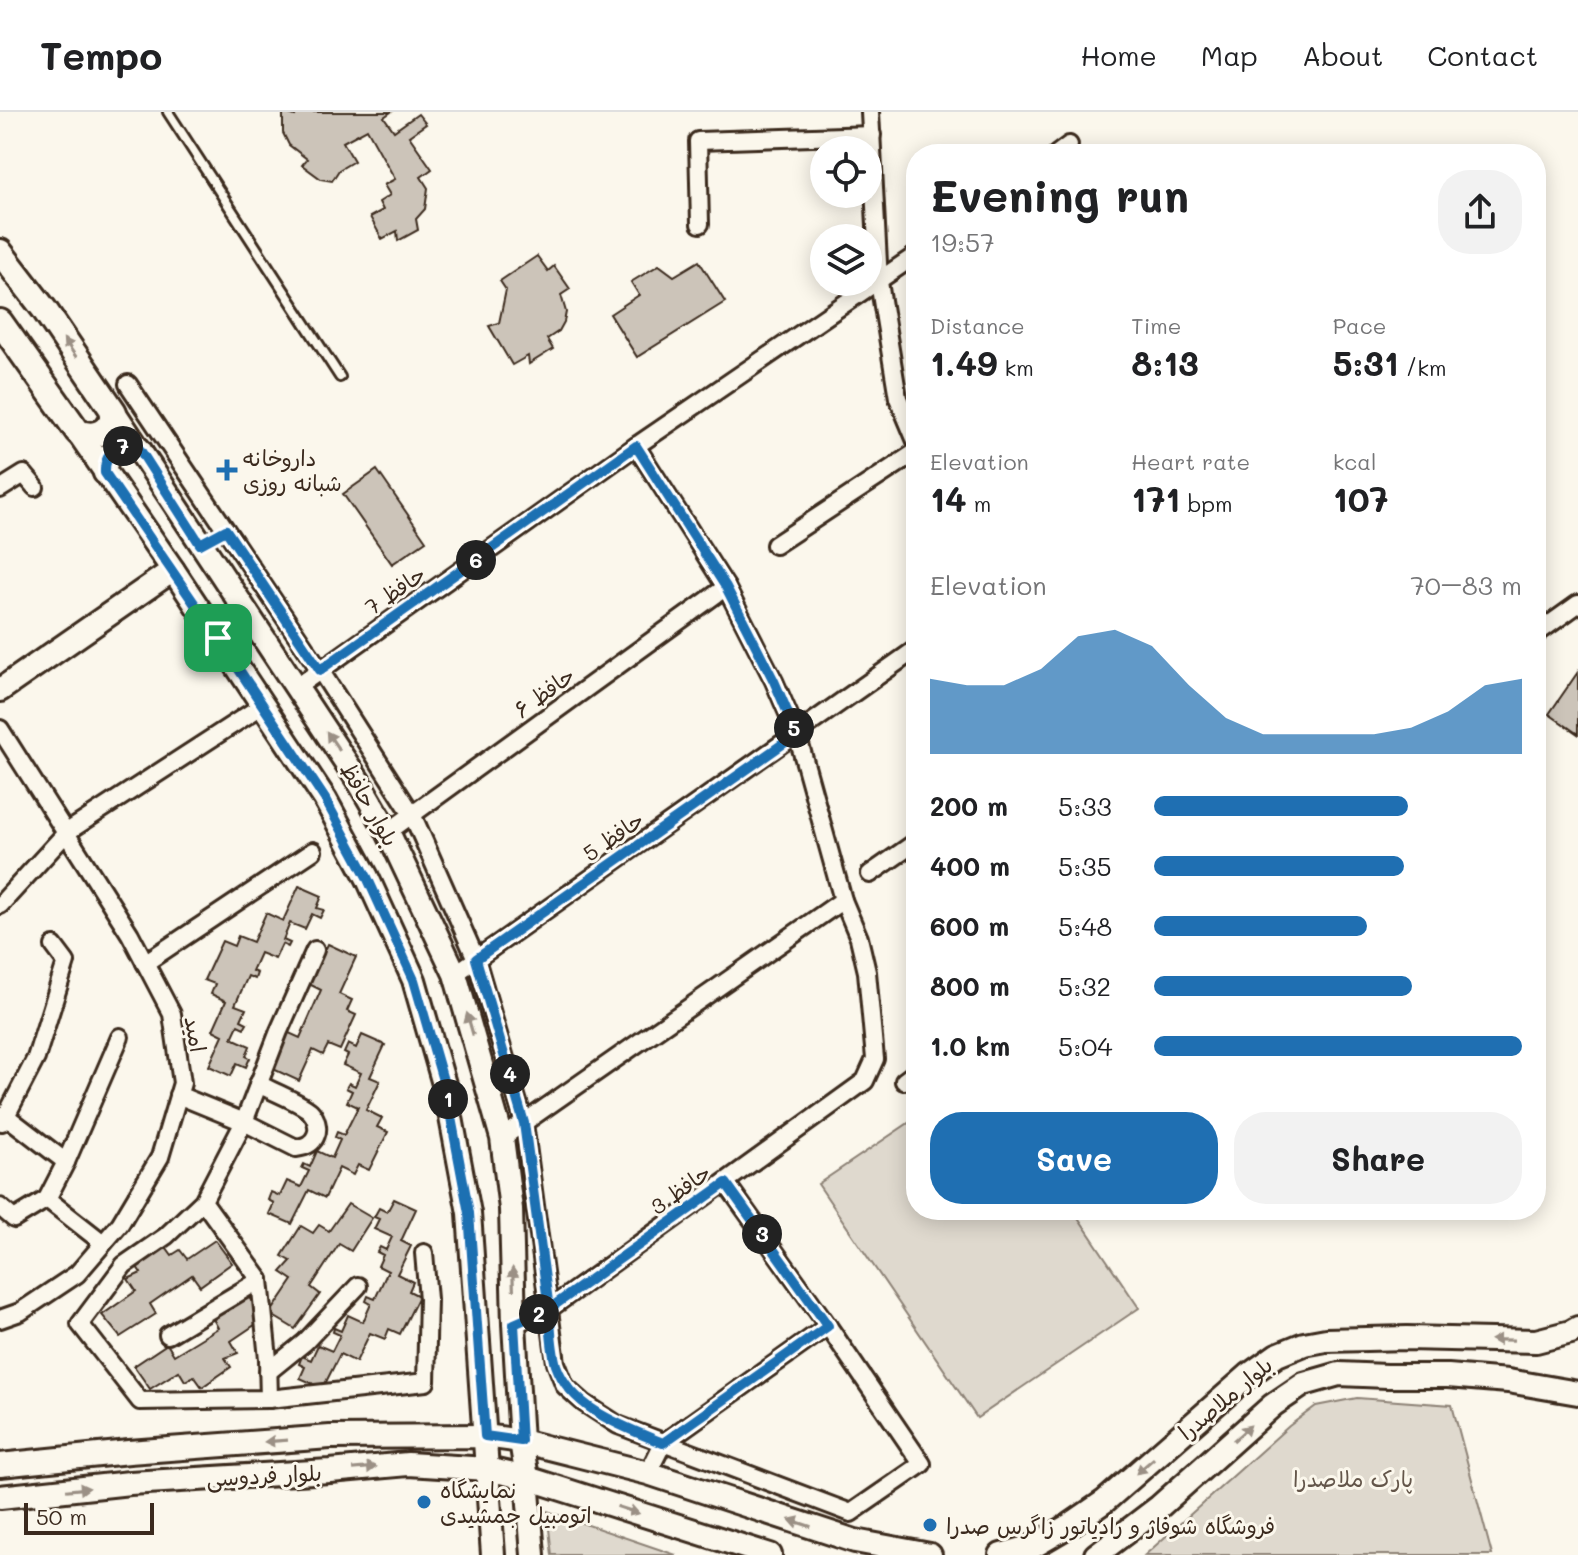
<!DOCTYPE html>
<html lang="en">
<head>
<meta charset="utf-8">
<style>
  body { margin:0; font-family:Mali,"Playpen Sans Arabic",sans-serif; background:#f2f2f2; color:#202124; height:100vh; display:flex; flex-direction:column; font-size:30px; white-space:nowrap }
  * { box-sizing:border-box; margin:0 }
  p { font-size:26px; color:#757577 }
  .icon { flex:none; width:44px; height:44px; fill:none; stroke:currentColor; stroke-width:2; stroke-linecap:round; stroke-linejoin:round }
  .map { position:relative; flex:1; overflow:hidden }
  .panel { position:absolute; left:906px; top:32px; width:640px; height:1076px; display:flex; flex-direction:column; background:#fff; border-radius:32px; box-shadow:0 4px 20px #0003 }
  .panel>* { flex:none }
  .tools { position:absolute; left:810px; top:24px; display:grid; gap:16px }
  .tools a { display:grid; place-items:center; width:72px; height:72px; border-radius:50%; background:#fff; box-shadow:0 4px 20px #0003; font-size:40px }
  .scale { position:absolute; left:24px; bottom:20px; width:130px; box-sizing:border-box; padding-left:8px; border:4px solid #3b2a1e; border-top:0; font-size:22px; line-height:28px; white-space:nowrap; color:#3b2a1e; -webkit-text-stroke:6px #fbf7ec; paint-order:stroke }
  .pin { position:absolute; display:grid; place-items:center; width:68px; height:68px; color:#fff; margin:-34px; border-radius:16px; box-shadow:0 4px 12px #0006 }
  .km { position:absolute; width:40px; height:40px; margin:-20px; border-radius:50%; background:#222; color:#fff; font-size:22px; line-height:40px; text-align:center }
  .round { display:grid; place-items:center; flex:none; width:84px; height:84px; border-radius:32px; background:#f2f2f2 }
  .overview { display:flex; align-items:center; justify-content:space-between; height:136px; padding:0 24px }
  h1 { font-size:44px; font-weight:800; line-height:60px }
  .figures { display:grid; grid-template-columns:repeat(3,1fr); gap:12px; height:136px; padding:8px 24px }
  .figures div { display:grid; align-content:center }
  .figures b { font-size:34px; font-weight:800 }
  .figures small { font-size:22px; font-weight:400 }
  .figures p { font-size:22px }
  .chart { height:224px; padding:16px 24px }
  .chart p { display:flex; justify-content:space-between }
  .chart svg { width:100%; height:144px; margin-top:8px; fill:#1f6fb2; opacity:.7 }
  .action { display:flex; gap:16px; margin-top:auto; padding:16px 24px }
  .action a { flex:1; height:92px; border-radius:32px; background:#1f6fb2; color:#fff; font-size:32px; font-weight:800; line-height:92px; text-align:center }
  .action a+a { background:#f2f2f2; color:#202124 }
  ul { padding:0 24px; list-style:none; font-size:26px }
  li { display:grid; grid-template-columns:128px 96px 1fr; align-items:center; height:60px }
  li i { height:20px; border-radius:10px; background:#1f6fb2 }
  header { display:flex; align-items:center; gap:48px; box-sizing:border-box; height:112px; padding:0 40px; background:#fff; border-bottom:2px solid #e0e0e0 }
  header strong { font-size:38px }
  nav { display:flex; gap:44px; margin-inline-start:auto; font-size:28px }
  .map>svg:first-child { display:block }
  .green { fill:#dfd9ce; stroke:#8d8276; stroke-width:2 }
  .building { fill:#ccc4b9; stroke:#3b2a1e; stroke-width:2 }
  .lines { fill:none; stroke-linecap:round; stroke-linejoin:round }
  .lane-casing { stroke:#3b2a1e; stroke-width:14 }
  .street-casing { stroke:#3b2a1e; stroke-width:22 }
  .secondary-casing { stroke:#3b2a1e; stroke-width:28 }
  .primary-casing { stroke:#3b2a1e; stroke-width:30 }
  .lane { stroke:#fbf7ec; stroke-width:8 }
  .street { stroke:#fbf7ec; stroke-width:16 }
  .secondary { stroke:#fbf7ec; stroke-width:22 }
  .primary { stroke:#fbf7ec; stroke-width:24 }
  .oneway { fill:#9b9085 }
  .route-casing { stroke:#fff; stroke-width:16 }
  .route { stroke:#1f6fb2; stroke-width:10 }
  .poi-dot { fill:#1f6fb2; stroke:#fbf7ec; stroke-width:3 }
  .labels { text-anchor:middle; dominant-baseline:central; stroke-width:6; stroke-linejoin:round; paint-order:stroke }
  .poi-label { font-size:22px; fill:#3b2a1e; stroke:#fbf7ec; text-anchor:start }
  .street-label { font-size:22px; fill:#3b2a1e; stroke:#fbf7ec }
  .park-label { font-size:22px; fill:#64564a; stroke:#fbf7ec }
</style>
</head>
<body>
<header>
<strong>Tempo</strong>
<nav><a>Home</a><a>Map</a><a>About</a><a>Contact</a></nav>
</header>
<div class="map">
<svg width="1578" height="1443" viewBox="0 0 1578 1443">
  <rect width="100%" height="100%" fill="#fbf7ec"/>
  <filter id="ink" filterUnits="userSpaceOnUse"><feTurbulence type="fractalNoise" baseFrequency=".0125" numOctaves="2"/><feDisplacementMap in="SourceGraphic" scale="16" xChannelSelector="R" yChannelSelector="G"/><feConvolveMatrix kernelMatrix="1 2 1 2 8 2 1 2 1" color-interpolation-filters="sRGB"/></filter>
  <g filter="url(#ink)">
    <!-- green -->
    <g class="green">
      <path d="M916 1006V1098H1073L1139 1196 977 1306 818 1072Z"/>
      <path d="M1357 1286 1452 1293 1492 1443H1145L1289 1314 1316 1294Z"/>
      <path d="M547 1399 676 1443H552Z"/>
    </g>
    <!-- building -->
    <g class="building">
      <path d="M283 0 295 4 297 0H391L384 5 394 19 418 2 426 12 409 24 432 57 421 65 428 76 425 97 416 107 418 118 398 129 397 119 382 127 370 105 383 98 379 90 390 83 384 73 395 67 367 17 343 30 354 49 339 58 332 69 321 67 302 53 307 47 289 33 283 21Z"/>
      <path d="M537 144 548 159 554 154 570 177 561 183 566 200 564 210 559 219 547 227 553 237 529 252 528 244 512 253 489 214 499 211 506 178 500 169Z"/>
      <path d="M699 149 725 190 637 245 610 202 639 183 631 170 659 153 674 164Z"/>
      <path d="M377 358 426 429 392 452 343 382Z"/>
      <path d="M1578 560V622L1549 602Z"/>
      <path d="M299 774 322 784 317 796 324 798 320 806 312 802 305 817 290 811 283 828 290 831 288 835 282 832 275 847 260 841 252 859 257 861 255 867 248 864 235 893 246 897 241 908 247 911 244 916 238 913 232 926 250 934 246 944 250 946 246 955 237 951 231 964 209 954 223 923 213 918 226 889 211 882 215 872 204 868 222 829 234 834 238 824 253 830 266 801 283 809Z"/>
      <path d="M328 832 356 845 339 882 352 888 347 899 356 903 340 938 328 933 323 943 313 938 299 969 271 956 287 920 300 926 321 878 309 872Z"/>
      <path d="M362 923 385 933 370 965 380 969 366 998 382 1006 377 1015 388 1020 369 1058 358 1053 353 1063 339 1056 325 1086 309 1078 292 1112 269 1102 274 1091 268 1088 271 1080 280 1084 287 1069 301 1075 309 1059 302 1056 304 1052 310 1055 317 1039 332 1046 340 1028 335 1025 337 1020 344 1023 358 995 347 990 352 979 346 976 349 971 355 974 361 961 343 953 348 943 344 941 348 932 356 936Z"/>
      <path d="M394 1087 416 1097 401 1129 411 1134 397 1162 413 1170 409 1179 419 1184 400 1222 389 1217 385 1227 370 1221 356 1250 340 1242 323 1276 300 1266 305 1255 299 1252 302 1244 311 1248 318 1233 332 1239 340 1223 333 1220 334 1216 341 1219 348 1203 363 1210 371 1192 366 1189 368 1184 375 1187 388 1159 378 1154 383 1143 377 1140 380 1135 386 1138 392 1125 374 1117 379 1107 374 1105 379 1096 387 1100Z"/>
      <path d="M348 1092 372 1106 351 1139 339 1132 311 1175 320 1182 295 1217 270 1202 293 1168 281 1160 291 1149 282 1144 301 1114 313 1121 319 1113 329 1119Z"/>
      <path d="M215 1128 232 1151 200 1174 192 1163 150 1192 156 1202 120 1225 102 1203 136 1179 128 1167 141 1161 135 1152 164 1132 172 1143 180 1138 187 1147Z"/>
      <path d="M248 1183 265 1206 231 1229 238 1241 225 1246 231 1255 202 1275 194 1264 185 1269 179 1259 150 1277 134 1254 167 1232 174 1243 218 1216 212 1205Z"/>
    </g>
    <g class="lines">
      <defs>
        <path id="lane" d="M168 0 340 265"/>
        <g id="street">
          <path d="M870 0 879 170 898 286 916 329"/>
          <path d="M1057 42 1069 33"/>
          <path d="M700 112 698 29 872 23"/>
          <path d="M128 272 320 558 412 702 476 847 524 1011 556 1251 565 1274 584 1291 618 1313 851 1401 922 1352 828 1214 726 1071"/>
          <path d="M0 377 24 362 35 375"/>
          <path d="M775 433 916 340"/>
          <path d="M1536 522 1578 492"/>
          <path d="M297 575 636 334 916 143"/>
          <path d="M0 617 130 822 172 902 182 971 160 1045 120 1112 77 1162 20 1200 0 1207"/>
          <path d="M388 720 726 475"/>
          <path d="M870 762 916 730"/>
          <path d="M0 793 67 720 263 593"/>
          <path d="M145 851 313 739"/>
          <path d="M455 862 916 537"/>
          <path d="M904 969 916 960"/>
          <path d="M178 983 244 1010 296 1036C305 1035 313 1032 316 1023 319 1016 316 1005 310 999 302 991 270 978 258 972"/>
          <path d="M6 1004 36 946 66 850 54 834"/>
          <path d="M502 1026 843 788"/>
          <path d="M66 1050 120 925"/>
          <path d="M47 1087 103 1131"/>
          <path d="M203 1089 260 1168 268 1247 269 1287 140 1289 80 1212 124 1153 166 1124 203 1089 244 1010 279 919 315 838"/>
          <path d="M0 1095 14 1107 47 1087 66 1050 6 1004 2 1010"/>
          <path d="M514 1212 549 1197 865 969 875 947 867 860 859 826 843 788 797 622 774 569 726 475 636 334"/>
          <path d="M168 1223 260 1168"/>
          <path d="M268 1260 305 1230 358 1174"/>
          <path d="M269 1287 426 1270 428 1187 424 1141"/>
          <path d="M648 1361 663 1331 828 1214"/>
        </g>
        <g id="secondary">
          <path d="M114 300 359 670 388 720 455 862 502 1026 511 1097 514 1212 521 1329 527 1366 533 1443"/>
          <path d="M78 320 173 458 325 687 367 765 414 868 446 979 469 1101 493 1443"/>
          <path d="M105 361C104 340 120 329 140 338"/>
          <path d="M0 578 173 458"/>
          <path d="M0 1353 129 1340 330 1325 485 1324 521 1329 648 1361 855 1429 930 1443"/>
          <path d="M0 1385 130 1371 330 1359 408 1352 487 1357 527 1366 770 1443"/>
          <path d="M1001 1443 1034 1434 1070 1413 1105 1389 1249 1263 1277 1243 1304 1232 1326 1228 1407 1226 1536 1229 1571 1220 1578 1216"/>
          <path d="M1096 1443 1159 1395 1273 1293 1304 1272 1339 1262 1387 1264H1448L1508 1269 1578 1281"/>
        </g>
        <path id="primary" d="M0 140 44 197 114 300C110 320 96 327 78 320L0 210"/>
      </defs>
      <!-- lane casing -->
      <use href="#lane" class="lane-casing"/>
      <!-- street casing -->
      <use href="#street" class="street-casing"/>
      <!-- secondary casing -->
      <use href="#secondary" class="secondary-casing"/>
      <!-- primary casing -->
      <use href="#primary" class="primary-casing"/>
      <!-- lane -->
      <use href="#lane" class="lane"/>
      <!-- street -->
      <use href="#street" class="street"/>
      <!-- secondary -->
      <use href="#secondary" class="secondary"/>
      <!-- primary -->
      <use href="#primary" class="primary"/>
    </g>
    <!-- one-way arrows -->
    <defs><path id="oneway-solid" d="M-6-.8H1V-3.2L6.5 0L1 3.2V.8H-6Z" transform="scale(2)"/></defs>
    <g class="oneway">
      <use href="#oneway-solid" transform="translate(70 236) rotate(-124)"/>
      <use href="#oneway-solid" transform="translate(333 629) rotate(-124)"/>
      <use href="#oneway-solid" transform="translate(470 912) rotate(-106)"/>
      <use href="#oneway-solid" transform="translate(513 1167) rotate(-92)"/>
      <use href="#oneway-solid" transform="translate(1502 1228) rotate(-179)"/>
      <use href="#oneway-solid" transform="translate(1242 1321) rotate(-42)"/>
      <use href="#oneway-solid" transform="translate(276 1329) rotate(176)"/>
      <use href="#oneway-solid" transform="translate(1145 1354) rotate(139)"/>
      <use href="#oneway-solid" transform="translate(365 1356) rotate(-5)"/>
      <use href="#oneway-solid" transform="translate(78 1377) rotate(-6)"/>
      <use href="#oneway-solid" transform="translate(628 1398) rotate(18)"/>
      <use href="#oneway-solid" transform="translate(800 1411) rotate(-162)"/>
    </g>
  </g>
  <g class="lines" filter="url(#ink)">
    <defs>
      <path id="route" d="M218 526 325 687 367 765 414 868 446 979 469 1101 485 1324 521 1329 514 1212 549 1197C551 1215 551 1236 556 1253 571 1297 624 1315 663 1331L828 1214 726 1071 549 1197 524 1011 476 847 797 622 774 569 726 475 636 334 320 558 226 418 200 432 140 338C121 328 104 340 105 361L218 526"/>
    </defs>
    <!-- route casing -->
    <use href="#route" class="route-casing"/>
    <!-- route -->
    <use href="#route" class="route"/>
  </g>
  <!-- markers -->
  <g class="poi-dot">
    <path d="M223 346h8v8h8v8h-8v8h-8v-8h-8v-8h8z"/>
    <circle cx="424" cy="1390" r="8"/>
    <circle cx="930" cy="1413" r="8"/>
  </g>
  <g class="labels">
    <!-- poi labels -->
    <g class="poi-label">
      <text x="243" y="345">داروخانه<tspan x="243" dy="25">شبانه روزی</tspan></text>
      <text x="440" y="1377">نمایشگاه<tspan x="440" dy="25">اتومبیل جمشیدی</tspan></text>
      <text x="946" y="1413">فروشگاه شوفاژ و رادیاتور زاگرس صدرا</text>
    </g>
    <!-- street labels -->
    <g class="street-label">
      <text transform="translate(395 478) rotate(-35)">حافظ 7</text>
      <text transform="translate(544 580) rotate(-36)">حافظ ۶</text>
      <text transform="translate(370 692) rotate(60)">بلوار حافظ</text>
      <text transform="translate(613 724) rotate(-35)">حافظ 5</text>
      <text transform="translate(196 922) rotate(80)">امید</text>
      <text transform="translate(680 1077) rotate(-36)">حافظ 3</text>
      <text transform="translate(1225 1286) rotate(-40)">بلوار ملاصدرا</text>
      <text transform="translate(264 1363) rotate(-3)">بلوار فردوسی</text>
    </g>
    <!-- park labels -->
    <g class="park-label">
      <text x="1353" y="1366">پارک ملاصدرا</text>
    </g>
  </g>
</svg>
<div class="tools">
<a><svg class="icon" aria-label="locate" viewBox="0 0 24 24"><circle cx="12" cy="12" r="6"/><path d="M12 2v4M12 18v4M2 12h4M18 12h4"/></svg></a>
<a><svg class="icon" aria-label="layers" viewBox="0 0 24 24"><path d="M12 4l9 5-9 5-9-5zM3 14l9 5 9-5"/></svg></a>
</div>
<div class="scale">50 m</div>
<div class="pin" style="left:218px;top:526px;background:#1e9e55"><svg class="icon" aria-label="arrive" viewBox="0 0 24 24"><path d="M6 21V4h12l-3 4 3 4H6"/></svg></div>
<b class="km" style="left:448px;top:987px">1</b>
<b class="km" style="left:539px;top:1202px">2</b>
<b class="km" style="left:762px;top:1122px">3</b>
<b class="km" style="left:510px;top:962px">4</b>
<b class="km" style="left:794px;top:616px">5</b>
<b class="km" style="left:476px;top:448px">6</b>
<b class="km" style="left:123px;top:334px">7</b>
<section class="panel">
<div class="overview"><div><h1>Evening run</h1><p>19:57</p></div><a class="round"><svg class="icon" aria-label="share" viewBox="0 0 24 24"><path d="M12 15V3M7 8l5-5 5 5M5 13v7h14v-7"/></svg></a></div>
<div class="figures">
<div><p>Distance</p><b>1.49<small> km</small></b></div>
<div><p>Time</p><b>8:13</b></div>
<div><p>Pace</p><b>5:31<small> /km</small></b></div>
</div>
<div class="figures">
<div><p>Elevation</p><b>14<small> m</small></b></div>
<div><p>Heart rate</p><b>171<small> bpm</small></b></div>
<div><p>kcal</p><b>107</b></div>
</div>
<div class="chart"><p><span>Elevation</span>70–83 m</p>
<svg viewBox="0 0 160 44" preserveAspectRatio="none"><path d="M0 44V21L10 23L20 23L30 18L40 8L50 6L60 11L70 23L80 33L90 38L100 38L110 38L120 38L130 36L140 31L150 23L160 21V44z"/></svg>
</div>
<ul>
<li><b>200 m</b>5:33<i style="width:69%"></i></li>
<li><b>400 m</b>5:35<i style="width:68%"></i></li>
<li><b>600 m</b>5:48<i style="width:58%"></i></li>
<li><b>800 m</b>5:32<i style="width:70%"></i></li>
<li><b>1.0 km</b>5:04<i style="width:100%"></i></li>
</ul>
<div class="action"><a>Save</a><a>Share</a></div>
</section>
</div>
</body>
</html>
